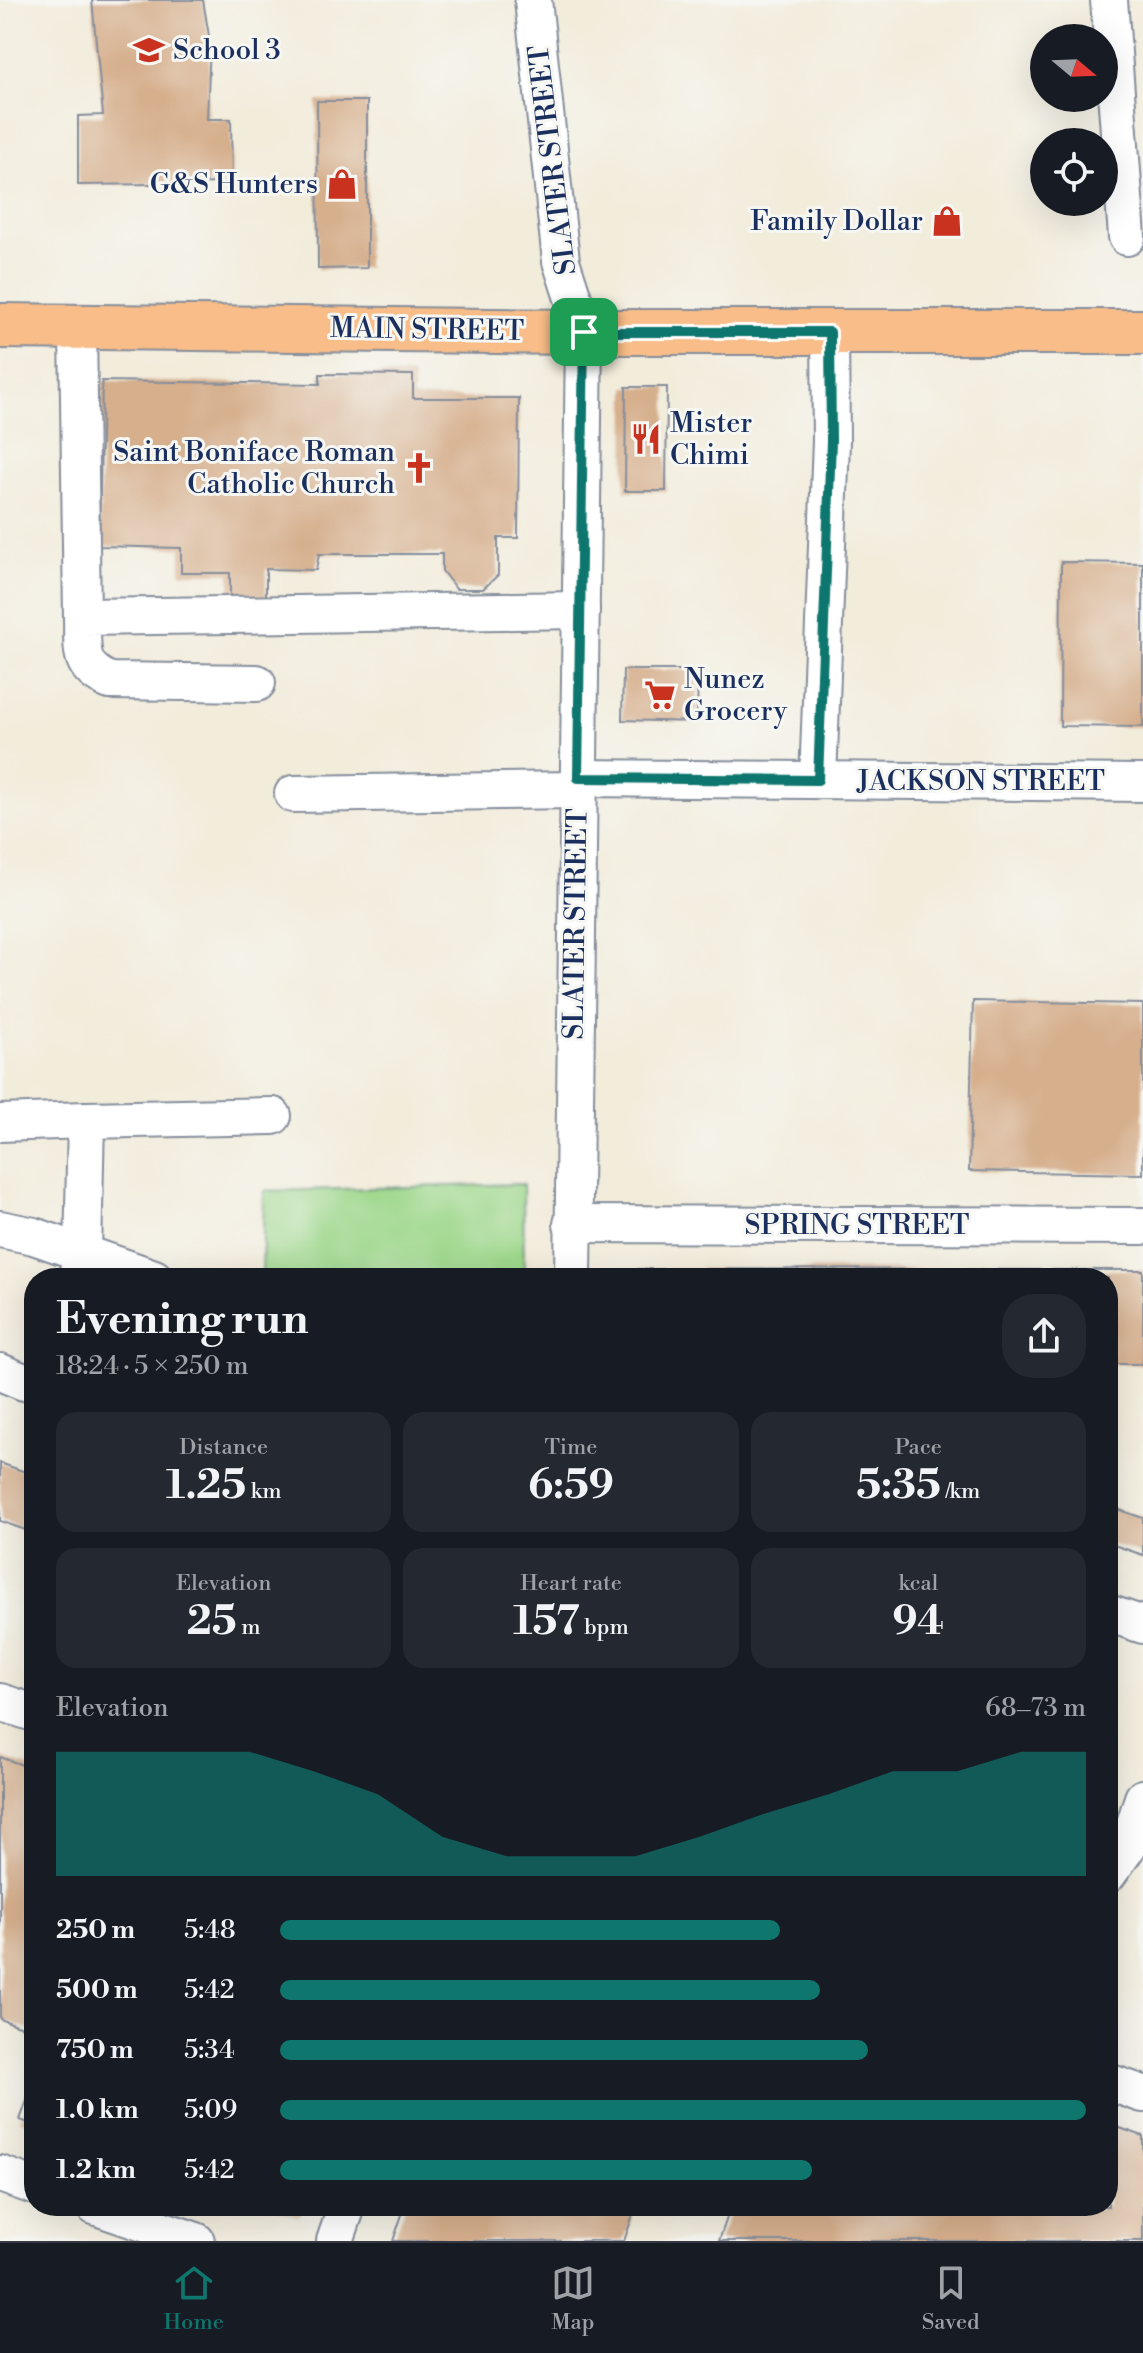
<!DOCTYPE html>
<html lang="en">
<head>
<meta charset="utf-8">
<style>
  body { margin:0; font-family:"Libre Bodoni",serif; background:#242831; color:#f1f3f6; height:100vh; display:flex; flex-direction:column; font-size:30px; white-space:nowrap }
  * { box-sizing:border-box; margin:0 }
  p { font-size:26px; color:#9ea1a6 }
  .icon { flex:none; width:44px; height:44px; fill:none; stroke:currentColor; stroke-width:2; stroke-linecap:round; stroke-linejoin:round }
  .map { position:relative; flex:1; overflow:hidden }
  .drawer { position:absolute; left:24px; top:1268px; width:1094px; height:948px; display:flex; flex-direction:column; background:#171b24; border-radius:32px; box-shadow:0 8px 32px #0002 }
  .drawer>* { flex:none }
  .needle { width:52px; rotate:109deg }
  .buttons { position:absolute; left:1030px; top:24px; display:grid; gap:16px }
  .buttons a { display:grid; place-items:center; width:88px; height:88px; border-radius:50%; background:#171b24; box-shadow:0 8px 32px #0002; font-size:40px }
  .pin { position:absolute; display:grid; place-items:center; width:68px; height:68px; color:#fff; margin:-34px; border-radius:16px; box-shadow:0 4px 12px #0006 }
  .round { display:grid; place-items:center; flex:none; width:84px; height:84px; border-radius:32px; background:#242831 }
  .headline { display:flex; align-items:center; justify-content:space-between; height:136px; padding:0 32px }
  h1 { font-size:44px; font-weight:700; line-height:60px }
  .figures { display:grid; grid-template-columns:repeat(3,1fr); gap:12px; height:136px; padding:8px 32px }
  .figures div { display:grid; align-content:center; border-radius:20px; background:#242831; text-align:center }
  .figures b { font-size:40px; font-weight:700 }
  .figures small { font-size:22px; font-weight:400 }
  .figures p { font-size:22px }
  .chart { height:224px; padding:16px 32px }
  .chart p { display:flex; justify-content:space-between }
  .chart svg { width:100%; height:144px; margin-top:8px; fill:#0f766e; opacity:.7 }
  ul { padding:0 32px; list-style:none; font-size:26px }
  li { display:grid; grid-template-columns:128px 96px 1fr; align-items:center; height:60px }
  li i { height:20px; border-radius:10px; background:#0f766e }
  .tabs { display:flex; justify-content:space-around; align-items:center; height:112px; border-top:2px solid #363941; background:#171b24; font-size:22px; color:#9ea1a6 }
  .tabs a { display:grid; justify-items:center; gap:4px }
  .tabs .current { color:#0f766e }
  .map>svg:first-child { display:block }
  .green { fill:#9cd78a; stroke:#5c8374; stroke-width:2 }
  .building { fill:#d6af8c }
  .lines { fill:none; stroke-linecap:round; stroke-linejoin:round }
  .minor-casing { stroke:#868e9c; stroke-width:40 }
  .major-casing { stroke:#868e9c; stroke-width:48 }
  .minor { stroke:#fff; stroke-width:36 }
  .major { stroke:#f8bd88; stroke-width:44 }
  .route-casing { stroke:#fff; stroke-width:16 }
  .route { stroke:#0f766e; stroke-width:10 }
  .labels { text-anchor:middle; dominant-baseline:central; stroke-width:6; stroke-linejoin:round; paint-order:stroke }
  .poi-label { font-size:28px; fill:#1b2f5e; stroke:#f6f6f2; text-anchor:start }
  .street-label { font-size:28px; fill:#1b2f5e; stroke:#f6f6f2 }
</style>
</head>
<body>
<div class="map">
<svg width="1143" height="2241" viewBox="0 0 1143 2241">
  <rect width="100%" height="100%" fill="#f6f6f2"/>
  <filter id="ink" filterUnits="userSpaceOnUse"><feTurbulence type="fractalNoise" baseFrequency=".0125" numOctaves="2"/><feDisplacementMap in="SourceGraphic" scale="16" xChannelSelector="R" yChannelSelector="G"/><feConvolveMatrix kernelMatrix="1 2 1 2 8 2 1 2 1" color-interpolation-filters="sRGB"/></filter>
  <filter id="wash" filterUnits="userSpaceOnUse"><feTurbulence type="fractalNoise" baseFrequency=".006" numOctaves="4" result="noise"/><feDisplacementMap in="SourceGraphic" scale="32" xChannelSelector="R" yChannelSelector="G"/><feGaussianBlur stdDeviation="1.8" result="paint"/><feColorMatrix in="noise" values="0 0 0 0 0 0 0 0 0 0 0 0 0 0 0 0 0 1.4 0 .05"/><feComposite in="paint" operator="in"/></filter>
  <g filter="url(#wash)">
    <rect width="100%" height="100%" fill="#f2ecdb"/>
    <!-- green -->
    <path class="green" d="M523 1184 524 1278H262L264 1191Z"/>
    <g id="blocks">
      <!-- building -->
      <g class="building">
        <path d="M92 0H203L210 42 207 119H231L232 183 78 185V116L103 115Z"/>
        <path d="M317 101H367V268L318 269Z"/>
        <path d="M320 374 413 375V398H519L518 538H498V575L483 589H456L442 571V554H319L316 570 266 569V598L230 597V573H181V548L99 546 102 381 320 384Z"/>
        <path d="M626 387H667L666 491H625Z"/>
        <path d="M1061 562 1143 563V727L1060 726Z"/>
        <path d="M623 670H698L697 722 622 720Z"/>
        <path d="M973 1001 1143 1004V1174L969 1171Z"/>
        <path d="M638 1269 1143 1270V1364H1108V1278H638Z"/>
        <path d="M0 1463 34 1475V1533L0 1521Z"/>
        <path d="M1108 1506 1143 1518V1555L1108 1543Z"/>
        <path d="M0 1757 34 1769V2031L0 2019Z"/>
        <path d="M34 2081V2125L20 2120Z"/>
        <path d="M1108 2124 1143 2136V2241H719L731 2206H1108Z"/>
        <path d="M268 2206H302L299 2217Z"/>
        <path d="M405 2206H636L624 2241H393Z"/>
      </g>
    </g>
  </g>
  <g filter="url(#ink)">
    <use href="#blocks" fill-opacity="0" stroke="#868e9c" stroke-width="2"/>
    <g class="lines">
      <defs>
        <g id="minor">
          <path d="M533 0 561 261 584 332 573 1278"/>
          <path d="M1109 0 1127 237"/>
          <path d="M78 327 82 617"/>
          <path d="M257 683 110 681C77 667 83 649 82 617L581 610"/>
          <path d="M578 778 1143 783"/>
          <path d="M818 780 831 441 830 332"/>
          <path d="M293 794 578 790"/>
          <path d="M0 1123 86 1120"/>
          <path d="M572 1224 1143 1226"/>
          <path d="M0 1229 34 1236 154 1278"/>
          <path d="M76 1278 83 1253 86 1120 273 1116"/>
          <path d="M0 1372 24 1382 34 1380"/>
          <path d="M1108 1613 1143 1625"/>
          <path d="M0 1702 34 1713"/>
          <path d="M1108 1874 1128 1846 1143 1798"/>
          <path d="M1108 2082 1143 2094"/>
          <path d="M0 2174 34 2186"/>
          <path d="M94 2206 196 2241"/>
          <path d="M335 2241 347 2206"/>
        </g>
        <path id="major" d="M0 326 584 332H1143"/>
      </defs>
      <!-- minor casing -->
      <use href="#minor" class="minor-casing"/>
      <!-- major casing -->
      <use href="#major" class="major-casing"/>
      <!-- minor -->
      <use href="#minor" class="minor"/>
      <!-- major -->
      <use href="#major" class="major"/>
    </g>
  </g>
  <g class="lines" filter="url(#ink)">
    <defs>
      <path id="route" d="M584 332H830L831 441 818 780 578 778Z"/>
    </defs>
    <!-- route casing -->
    <use href="#route" class="route-casing"/>
    <!-- route -->
    <use href="#route" class="route"/>
  </g>
  <!-- icons -->
  <defs>
    <symbol id="school-bare" viewBox="-9 -9 18 18"><path d="M0-5L7-2L0 1L-7-2ZM-4 1L0 2.5L4 1V4Q0 6-4 4Z" fill="#c8321e" stroke="#f6f6f2" stroke-width="2.5" paint-order="stroke"/></symbol>
    <symbol id="shop-bare" viewBox="-9 -9 18 18"><path d="M-5-2.5h2.3a2.7 3.5 0 0 1 5.4 0H5L5.5 6h-11ZM-1.5-2.5h3a1.5 2.3 0 0 0-3 0Z" fill="#c8321e" stroke="#f6f6f2" stroke-width="2.5" paint-order="stroke"/></symbol>
    <symbol id="restaurant-bare" viewBox="-9 -9 18 18"><path d="M-5-6h1v4h1v-4h1v4h1v-4h1v5L-1.5 .5V6h-2V.5L-5-1ZM5-6V6H3V1.5H1.5Q1.5-4 5-6Z" fill="#c8321e" stroke="#f6f6f2" stroke-width="2.5" paint-order="stroke"/></symbol>
    <symbol id="church-bare" viewBox="-9 -9 18 18"><path d="M-1.2-6h2.4v3.5h3.3v2.4h-3.3V6h-2.4V-.1h-3.3v-2.4h3.3Z" fill="#c8321e" stroke="#f6f6f2" stroke-width="2.5" paint-order="stroke"/></symbol>
    <symbol id="supermarket-bare" viewBox="-9 -9 18 18"><path d="M-6-5.5h2.5l.6 2H6L4.5 2H-2.5L-4.4-4H-6ZM-1.5 3.2a1.3 1.3 0 1 0 .1 0ZM3 3.2a1.3 1.3 0 1 0 .1 0Z" fill="#c8321e" stroke="#f6f6f2" stroke-width="2.5" paint-order="stroke"/></symbol>
  </defs>
  <g fill-rule="evenodd">
    <use href="#school-bare" x="127" y="28" width="44" height="44"/>
    <use href="#shop-bare" x="320" y="162" width="44" height="44"/>
    <use href="#shop-bare" x="925" y="199" width="44" height="44"/>
    <use href="#restaurant-bare" x="624" y="417" width="44" height="44"/>
    <use href="#church-bare" x="397" y="446" width="44" height="44"/>
    <use href="#supermarket-bare" x="638" y="673" width="44" height="44"/>
  </g>
  <g class="labels">
    <!-- poi labels -->
    <g class="poi-label">
      <text x="173" y="50">School 3</text>
      <text x="318" y="184" text-anchor="end">G&amp;S Hunters</text>
      <text x="923" y="221" text-anchor="end">Family Dollar</text>
      <text x="670" y="423">Mister<tspan x="670" dy="32">Chimi</tspan></text>
      <text x="395" y="452" text-anchor="end">Saint Boniface Roman<tspan x="395" dy="32">Catholic Church</tspan></text>
      <text x="684" y="679">Nunez<tspan x="684" dy="32">Grocery</tspan></text>
    </g>
    <!-- street labels -->
    <g class="street-label">
      <text transform="translate(553 160) rotate(-97)">SLATER STREET</text>
      <text transform="translate(427 330) rotate(1)">MAIN STREET</text>
      <text x="981" y="781">JACKSON STREET</text>
      <text transform="translate(576 924) rotate(-89)">SLATER STREET</text>
      <text x="857" y="1225">SPRING STREET</text>
    </g>
  </g>
</svg>
<div class="buttons">
<a><svg class="needle" viewBox="-14 -14 28 28"><path d="M0-13l5 13h-10z" fill="#e53935"/><path d="M0 13l5-13h-10z" fill="#9ea1a6"/></svg></a>
<a><svg class="icon" aria-label="locate" viewBox="0 0 24 24"><circle cx="12" cy="12" r="6"/><path d="M12 2v4M12 18v4M2 12h4M18 12h4"/></svg></a>
</div>
<div class="pin" style="left:584px;top:332px;background:#1e9e55"><svg class="icon" aria-label="arrive" viewBox="0 0 24 24"><path d="M6 21V4h12l-3 4 3 4H6"/></svg></div>
<section class="drawer">
<div class="headline"><div><h1>Evening run</h1><p>18:24 · 5 × 250 m</p></div><a class="round"><svg class="icon" aria-label="share" viewBox="0 0 24 24"><path d="M12 15V3M7 8l5-5 5 5M5 13v7h14v-7"/></svg></a></div>
<div class="figures">
<div><p>Distance</p><b>1.25<small> km</small></b></div>
<div><p>Time</p><b>6:59</b></div>
<div><p>Pace</p><b>5:35<small> /km</small></b></div>
</div>
<div class="figures">
<div><p>Elevation</p><b>25<small> m</small></b></div>
<div><p>Heart rate</p><b>157<small> bpm</small></b></div>
<div><p>kcal</p><b>94</b></div>
</div>
<div class="chart"><p><span>Elevation</span>68–73 m</p>
<svg viewBox="0 0 160 44" preserveAspectRatio="none"><path d="M0 44V6L10 6L20 6L30 6L40 12L50 19L60 32L70 38L80 38L90 38L100 32L110 25L120 19L130 12L140 12L150 6L160 6V44z"/></svg>
</div>
<ul>
<li><b>250 m</b>5:48<i style="width:62%"></i></li>
<li><b>500 m</b>5:42<i style="width:67%"></i></li>
<li><b>750 m</b>5:34<i style="width:73%"></i></li>
<li><b>1.0 km</b>5:09<i style="width:100%"></i></li>
<li><b>1.2 km</b>5:42<i style="width:66%"></i></li>
</ul>
</section>
</div>
<nav class="tabs">
<a class="current"><svg class="icon" aria-label="home" viewBox="0 0 24 24"><path d="M3 11l9-7 9 7M6 9v11h12V9"/></svg>Home</a>
<a><svg class="icon" aria-label="map" viewBox="0 0 24 24"><path d="M3 6l6-2 6 2 6-2v14l-6 2-6-2-6 2zM9 4v14M15 6v14"/></svg>Map</a>
<a><svg class="icon" aria-label="saved" viewBox="0 0 24 24"><path d="M7 4h10v16l-5-4-5 4z"/></svg>Saved</a>
</nav>
</body>
</html>
